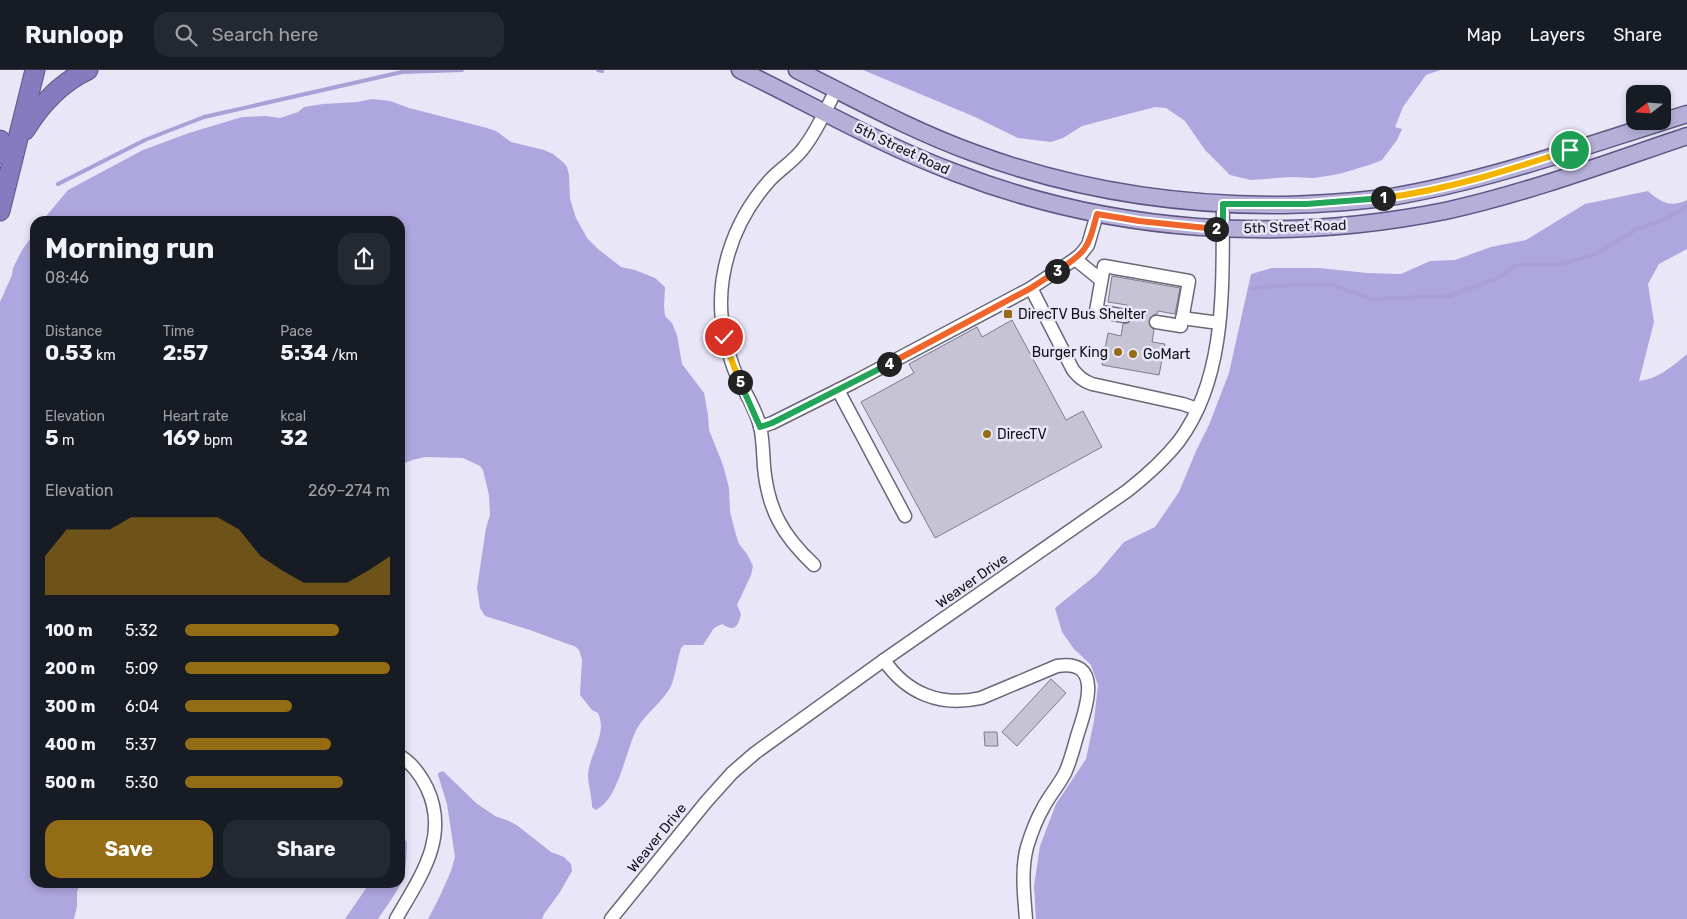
<!DOCTYPE html>
<html lang="en">
<head>
<meta charset="utf-8">
<style>
  body { margin:0; font-family:Rubik,sans-serif; background:#242831; color:#f1f3f6; height:100vh; display:flex; flex-direction:column; font-size:19px; white-space:nowrap }
  * { box-sizing:border-box; margin:0 }
  p { font-size:16px; color:#9ea1a6 }
  .icon { flex:none; width:28px; height:28px; fill:none; stroke:currentColor; stroke-width:2; stroke-linecap:round; stroke-linejoin:round }
  .map { position:relative; flex:1; overflow:hidden }
  .sheet { position:absolute; left:30px; top:146px; width:375px; height:672px; display:flex; flex-direction:column; background:#171b24; border-radius:15px; box-shadow:0 2px 8px #0003 }
  .sheet>* { flex:none }
  .needle { width:32px; rotate:253deg }
  .buttons { position:absolute; left:1626px; top:15px; display:grid; gap:10px }
  .buttons a { display:grid; place-items:center; width:45px; height:45px; border-radius:10px; background:#171b24; box-shadow:0 2px 8px #0003; font-size:25px }
  .pin { position:absolute; display:grid; place-items:center; width:42px; height:42px; color:#fff; margin:-21px; border:2px solid #fff; border-radius:50%; box-shadow:0 1px 5px #0007 }
  .km { position:absolute; width:25px; height:25px; margin:-12px; border-radius:50%; background:#222; color:#fff; font-size:14px; line-height:25px; text-align:center }
  .round { display:grid; place-items:center; flex:none; width:52px; height:52px; border-radius:15px; background:#242831 }
  .headline { display:flex; align-items:center; justify-content:space-between; height:85px; padding:0 15px }
  h1 { font-size:28px; font-weight:700; line-height:38px }
  .metrics { display:grid; grid-template-columns:repeat(3,1fr); gap:8px; height:85px; padding:5px 15px }
  .metrics div { display:grid; align-content:center }
  .metrics b { font-size:21px; font-weight:700 }
  .metrics small { font-size:14px; font-weight:400 }
  .metrics p { font-size:14px }
  .chart { height:140px; padding:10px 15px }
  .chart p { display:flex; justify-content:space-between }
  .chart svg { width:100%; height:90px; margin-top:5px; fill:#946c15; opacity:.7 }
  .cta { display:flex; gap:10px; margin-top:auto; padding:10px 15px }
  .cta a { flex:1; height:58px; border-radius:15px; background:#946c15; color:#fff; font-size:20px; font-weight:700; line-height:58px; text-align:center }
  .cta a+a { background:#242831; color:#f1f3f6 }
  ul { padding:0 15px; list-style:none; font-size:16px }
  li { display:grid; grid-template-columns:80px 60px 1fr; align-items:center; height:38px }
  li i { height:12px; border-radius:6px; background:#946c15 }
  header { display:flex; align-items:center; gap:30px; box-sizing:border-box; height:70px; padding:0 25px; background:#171b24; border-bottom:1px solid #363941 }
  header strong { font-size:24px }
  nav { display:flex; gap:28px; margin-inline-start:auto; font-size:18px }
  .search { width:350px; height:45px; background:#242831; display:flex; align-items:center; gap:12px; box-sizing:border-box; padding:0 18px; border-radius:15px; color:#9ea1a6; font-size:19px }
  .map>svg:first-child { display:block }
  .forest { fill:#aea6de }
  .lines { fill:none; stroke-linecap:round; stroke-linejoin:round }
  .stream { stroke:#a8a0d7; stroke-width:4 }
  .building { fill:#c5c3d4; stroke:#7f7d8c }
  .minor-tunnel { stroke:#c8c6d5; stroke-width:12; stroke-dasharray:12 6; stroke-linecap:butt }
  .minor-casing { stroke:#6a6877; stroke-width:15 }
  .major-casing { stroke:#5d5684; stroke-width:19 }
  .highway-casing { stroke:#5d5684; stroke-width:21 }
  .minor { stroke:#fff; stroke-width:12 }
  .major { stroke:#b6b0d9; stroke-width:16 }
  .highway { stroke:#867bbf; stroke-width:19 }
  .split-1-casing { stroke:#fff; stroke-width:10 }
  .split-2-casing { stroke:#fff; stroke-width:10 }
  .split-3-casing { stroke:#fff; stroke-width:10 }
  .split-4-casing { stroke:#fff; stroke-width:10 }
  .split-5-casing { stroke:#fff; stroke-width:10 }
  .split-6-casing { stroke:#fff; stroke-width:10 }
  .split-1 { stroke:#f5b400; stroke-width:6 }
  .split-2 { stroke:#22a559; stroke-width:6 }
  .split-3 { stroke:#f0652b; stroke-width:6 }
  .split-4 { stroke:#f0652b; stroke-width:6 }
  .split-5 { stroke:#22a559; stroke-width:6 }
  .split-6 { stroke:#f5b400; stroke-width:6 }
  .poi-dot { fill:#946c15; stroke:#e8e6f7; stroke-width:2 }
  .labels { text-anchor:middle; dominant-baseline:central; stroke-width:5; stroke-linejoin:round; paint-order:stroke }
  .street-label { font-size:14px; fill:#121217; stroke:#e8e6f7 }
  .poi-label { font-size:14px; fill:#121217; stroke:#e8e6f7; text-anchor:start }
</style>
</head>
<body>
<header>
<strong>Runloop</strong>
<div class="search"><svg class="icon" aria-label="search" viewBox="0 0 24 24"><circle cx="10" cy="10" r="6"/><path d="M15 15l6 6"/></svg>Search here</div>
<nav><a>Map</a><a>Layers</a><a>Share</a></nav>
</header>
<div class="map">
<svg width="1687" height="849" viewBox="0 0 1687 849">
  <rect width="100%" height="100%" fill="#e8e6f7"/>
  <!-- forest -->
  <g class="forest">
    <path d="M863 0H1440L1426 5 1403 37 1395 57 1402 59 1397 70 1382 90 1372 94 1339 104 1314 108 1290 107 1251 110 1230 105 1205 80 1185 51 1166 38 1155 37 1082 56 1063 68 1051 72 1018 68 975 47Z"/>
    <path d="M372 29 390 31 409 38 487 58 496 61 511 72 544 80 553 84 564 93 567 97 569 105 570 129 576 148 587 168 598 179 621 197 635 200 655 208 665 217 664 236 665 246 672 253 677 265 682 294 704 323 708 345 709 360 723 395 729 418 730 442 736 465 739 474 747 484 753 496 751 505 737 535 741 544C738 556 735 563 722 554L714 558 703 575H684L681 578C677 590 676 604 671 616 662 634 641 646 634 665 625 686 617 730 596 740L592 737C592 726 588 716 588 705 589 684 608 664 598 643L592 640 580 625 582 589 579 580 576 577 530 560 485 546 480 538 477 518 486 458 490 445 489 425 483 400 480 396 463 388 425 387 412 390 400 395V151H42L68 120 143 80 189 63 242 47 266 46 280 48 298 42 304 37 323 34 357 32Z"/>
    <path d="M1648 121C1660 132 1671 138 1687 130V179L1659 194 1648 214 1654 252 1639 311C1658 309 1673 296 1687 284V849H1036L1034 816 1040 776 1056 734 1086 689 1094 651 1098 615 1091 595 1074 579 1062 562 1055 538 1096 505 1124 472 1155 457 1179 422 1196 381 1209 355 1229 303 1251 204 1272 198H1319L1367 203 1401 204 1430 191 1455 190 1491 177 1526 170 1585 134Z"/>
    <path d="M35 162V814H80L77 822V836L74 849H0V232L12 205 13 198 22 180Z"/>
    <path d="M443 701 476 733 495 746 509 751 518 756 551 782 564 787 571 794 572 801 560 822 544 844 542 849H428L439 828 451 801 455 787 447 734 438 705V703Z"/>
    <path d="M400 765 405 769 407 773C406 784 407 795 404 805 399 821 387 835 378 849H345L369 814H400Z"/>
  </g>
  <g class="lines">
    <!-- stream -->
    <g class="stream">
      <path d="M598 0 602 1"/>
      <path d="M58 114 145 70 204 47 402 2 462 0"/>
      <path d="M1253 218 1294 215H1333L1371 229 1448 226 1497 209 1516 195H1556L1594 185 1637 159 1668 148 1687 136"/>
    </g>
  </g>
  <!-- building -->
  <g class="building">
    <path d="M1112 206 1180 218 1175 244 1158 241 1157 244 1153 245 1148 250 1149 255 1154 260 1152 272 1165 274 1159 305 1102 295 1108 263 1121 266 1123 254 1131 252 1133 247 1131 240 1126 238 1127 235 1108 232Z"/>
    <path d="M1012 250 1066 350 1083 341 1102 377 935 468 861 332 914 303 909 294 977 257 982 267Z"/>
    <path d="M1051 609 1066 623 1017 676 1002 662Z"/>
    <path d="M984 662H997L998 676H985Z"/>
  </g>
  <g class="lines">
    <!-- minor-tunnel -->
    <path class="minor-tunnel" d="M1125 246 1156 252"/>
    <defs>
      <g id="minor">
        <path d="M1075 189 1101 210"/>
        <path d="M1031 218 1073 300C1079 307 1083 311 1092 314L1183 334 1197 339"/>
        <path d="M1125 246 1096 241 1104 196 1189 211 1181 256 1156 252"/>
        <path d="M1182 248 1219 253"/>
        <path d="M838 320 905 446"/>
        <path d="M760 357 772 353 854 312 1031 218 1075 189 1081 184 1088 175 1097 144"/>
        <path d="M814 495C783 466 768 440 764 397 763 383 763 369 760 356 755 337 744 321 736 304 731 293 728 280 725 268 712 212 732 152 770 110 781 98 796 90 805 76 818 59 826 39 836 20"/>
        <path d="M884 590C907 624 941 637 981 628L1057 596C1104 588 1086 639 1078 663 1074 676 1071 690 1065 703 1059 715 1049 726 1043 738 1036 750 1031 764 1027 777 1021 800 1024 825 1026 849"/>
        <path d="M396 849C420 807 450 767 427 718 421 706 412 693 400 686"/>
        <path d="M611 849 706 732 732 703 755 683 884 590 1127 421C1146 406 1164 390 1179 371 1228 305 1222 212 1223 134"/>
      </g>
      <g id="major">
        <path d="M740 0C812 35 881 75 956 103 1112 163 1280 174 1445 141 1527 123 1607 93 1687 66"/>
        <path d="M797 0C855 29 913 61 974 83 1074 120 1178 136 1284 135 1320 134 1356 132 1391 127 1492 110 1590 74 1687 44"/>
      </g>
      <g id="highway">
        <path d="M25 60C41 34 60 13 88 0"/>
        <path d="M0 70V84"/>
        <path d="M0 141 35 0"/>
      </g>
    </defs>
    <!-- minor casing -->
    <use href="#minor" class="minor-casing"/>
    <!-- major casing -->
    <use href="#major" class="major-casing"/>
    <!-- highway casing -->
    <use href="#highway" class="highway-casing"/>
    <!-- minor -->
    <use href="#minor" class="minor"/>
    <!-- major -->
    <use href="#major" class="major"/>
    <!-- highway -->
    <use href="#highway" class="highway"/>
  </g>
  <g class="lines">
    <defs>
      <path id="split-1" d="M1383 128C1447 120 1509 100 1570 80"/>
      <path id="split-2" d="M1216 159 1223 160V134H1307L1383 128"/>
      <path id="split-3" d="M1057 201C1087 182 1088 178 1097 144L1139 151 1216 159"/>
      <path id="split-4" d="M889 294 1031 218 1057 201"/>
      <path id="split-5" d="M740 312 760 357 772 353 889 294"/>
      <path id="split-6" d="M724 267 730 286 740 312"/>
    </defs>
    <!-- split-1 casing -->
    <use href="#split-1" class="split-1-casing"/>
    <!-- split-2 casing -->
    <use href="#split-2" class="split-2-casing"/>
    <!-- split-3 casing -->
    <use href="#split-3" class="split-3-casing"/>
    <!-- split-4 casing -->
    <use href="#split-4" class="split-4-casing"/>
    <!-- split-5 casing -->
    <use href="#split-5" class="split-5-casing"/>
    <!-- split-6 casing -->
    <use href="#split-6" class="split-6-casing"/>
    <!-- split-1 -->
    <use href="#split-1" class="split-1"/>
    <!-- split-2 -->
    <use href="#split-2" class="split-2"/>
    <!-- split-3 -->
    <use href="#split-3" class="split-3"/>
    <!-- split-4 -->
    <use href="#split-4" class="split-4"/>
    <!-- split-5 -->
    <use href="#split-5" class="split-5"/>
    <!-- split-6 -->
    <use href="#split-6" class="split-6"/>
  </g>
  <!-- markers -->
  <g class="poi-dot">
    <rect x="1003" y="239" width="10" height="10" rx="2.5"/>
    <circle cx="1118" cy="282" r="5"/>
    <circle cx="1133" cy="284" r="5"/>
    <circle cx="987" cy="364" r="5"/>
  </g>
  <g class="labels">
    <!-- street labels -->
    <g class="street-label">
      <text transform="translate(902 79) rotate(25)">5th Street Road</text>
      <text transform="translate(1295 157) rotate(-2)">5th Street Road</text>
      <text transform="translate(972 511) rotate(-35)">Weaver Drive</text>
      <text transform="translate(657 768) rotate(-51)">Weaver Drive</text>
    </g>
    <!-- poi labels -->
    <g class="poi-label">
      <text x="1018" y="244">DirecTV Bus Shelter</text>
      <text x="1108" y="282" text-anchor="end">Burger King</text>
      <text x="1143" y="284">GoMart</text>
      <text x="997" y="364">DirecTV</text>
    </g>
  </g>
</svg>
<div class="buttons">
<a><svg class="needle" viewBox="-14 -14 28 28"><path d="M0-13l5 13h-10z" fill="#e53935"/><path d="M0 13l5-13h-10z" fill="#9ea1a6"/></svg></a>
</div>
<div class="pin" style="left:1570px;top:80px;background:#1e9e55"><svg class="icon" aria-label="arrive" viewBox="0 0 24 24"><path d="M6 21V4h12l-3 4 3 4H6"/></svg></div>
<div class="pin" style="left:724px;top:267px;background:#d93025"><svg class="icon" aria-label="check" viewBox="0 0 24 24"><path d="M5 12l5 5 9-10"/></svg></div>
<b class="km" style="left:1383px;top:128px">1</b>
<b class="km" style="left:1216px;top:159px">2</b>
<b class="km" style="left:1057px;top:201px">3</b>
<b class="km" style="left:889px;top:294px">4</b>
<b class="km" style="left:740px;top:312px">5</b>
<section class="sheet">
<div class="headline"><div><h1>Morning run</h1><p>08:46</p></div><a class="round"><svg class="icon" aria-label="share" viewBox="0 0 24 24"><path d="M12 15V3M7 8l5-5 5 5M5 13v7h14v-7"/></svg></a></div>
<div class="metrics">
<div><p>Distance</p><b>0.53<small> km</small></b></div>
<div><p>Time</p><b>2:57</b></div>
<div><p>Pace</p><b>5:34<small> /km</small></b></div>
</div>
<div class="metrics">
<div><p>Elevation</p><b>5<small> m</small></b></div>
<div><p>Heart rate</p><b>169<small> bpm</small></b></div>
<div><p>kcal</p><b>32</b></div>
</div>
<div class="chart"><p><span>Elevation</span>269–274 m</p>
<svg viewBox="0 0 160 44" preserveAspectRatio="none"><path d="M0 44V25L10 12L20 12L30 12L40 6L50 6L60 6L70 6L80 6L90 12L100 25L110 32L120 38L130 38L140 38L150 32L160 25V44z"/></svg>
</div>
<ul>
<li><b>100 m</b>5:32<i style="width:75%"></i></li>
<li><b>200 m</b>5:09<i style="width:100%"></i></li>
<li><b>300 m</b>6:04<i style="width:52%"></i></li>
<li><b>400 m</b>5:37<i style="width:71%"></i></li>
<li><b>500 m</b>5:30<i style="width:77%"></i></li>
</ul>
<div class="cta"><a>Save</a><a>Share</a></div>
</section>
</div>
</body>
</html>
